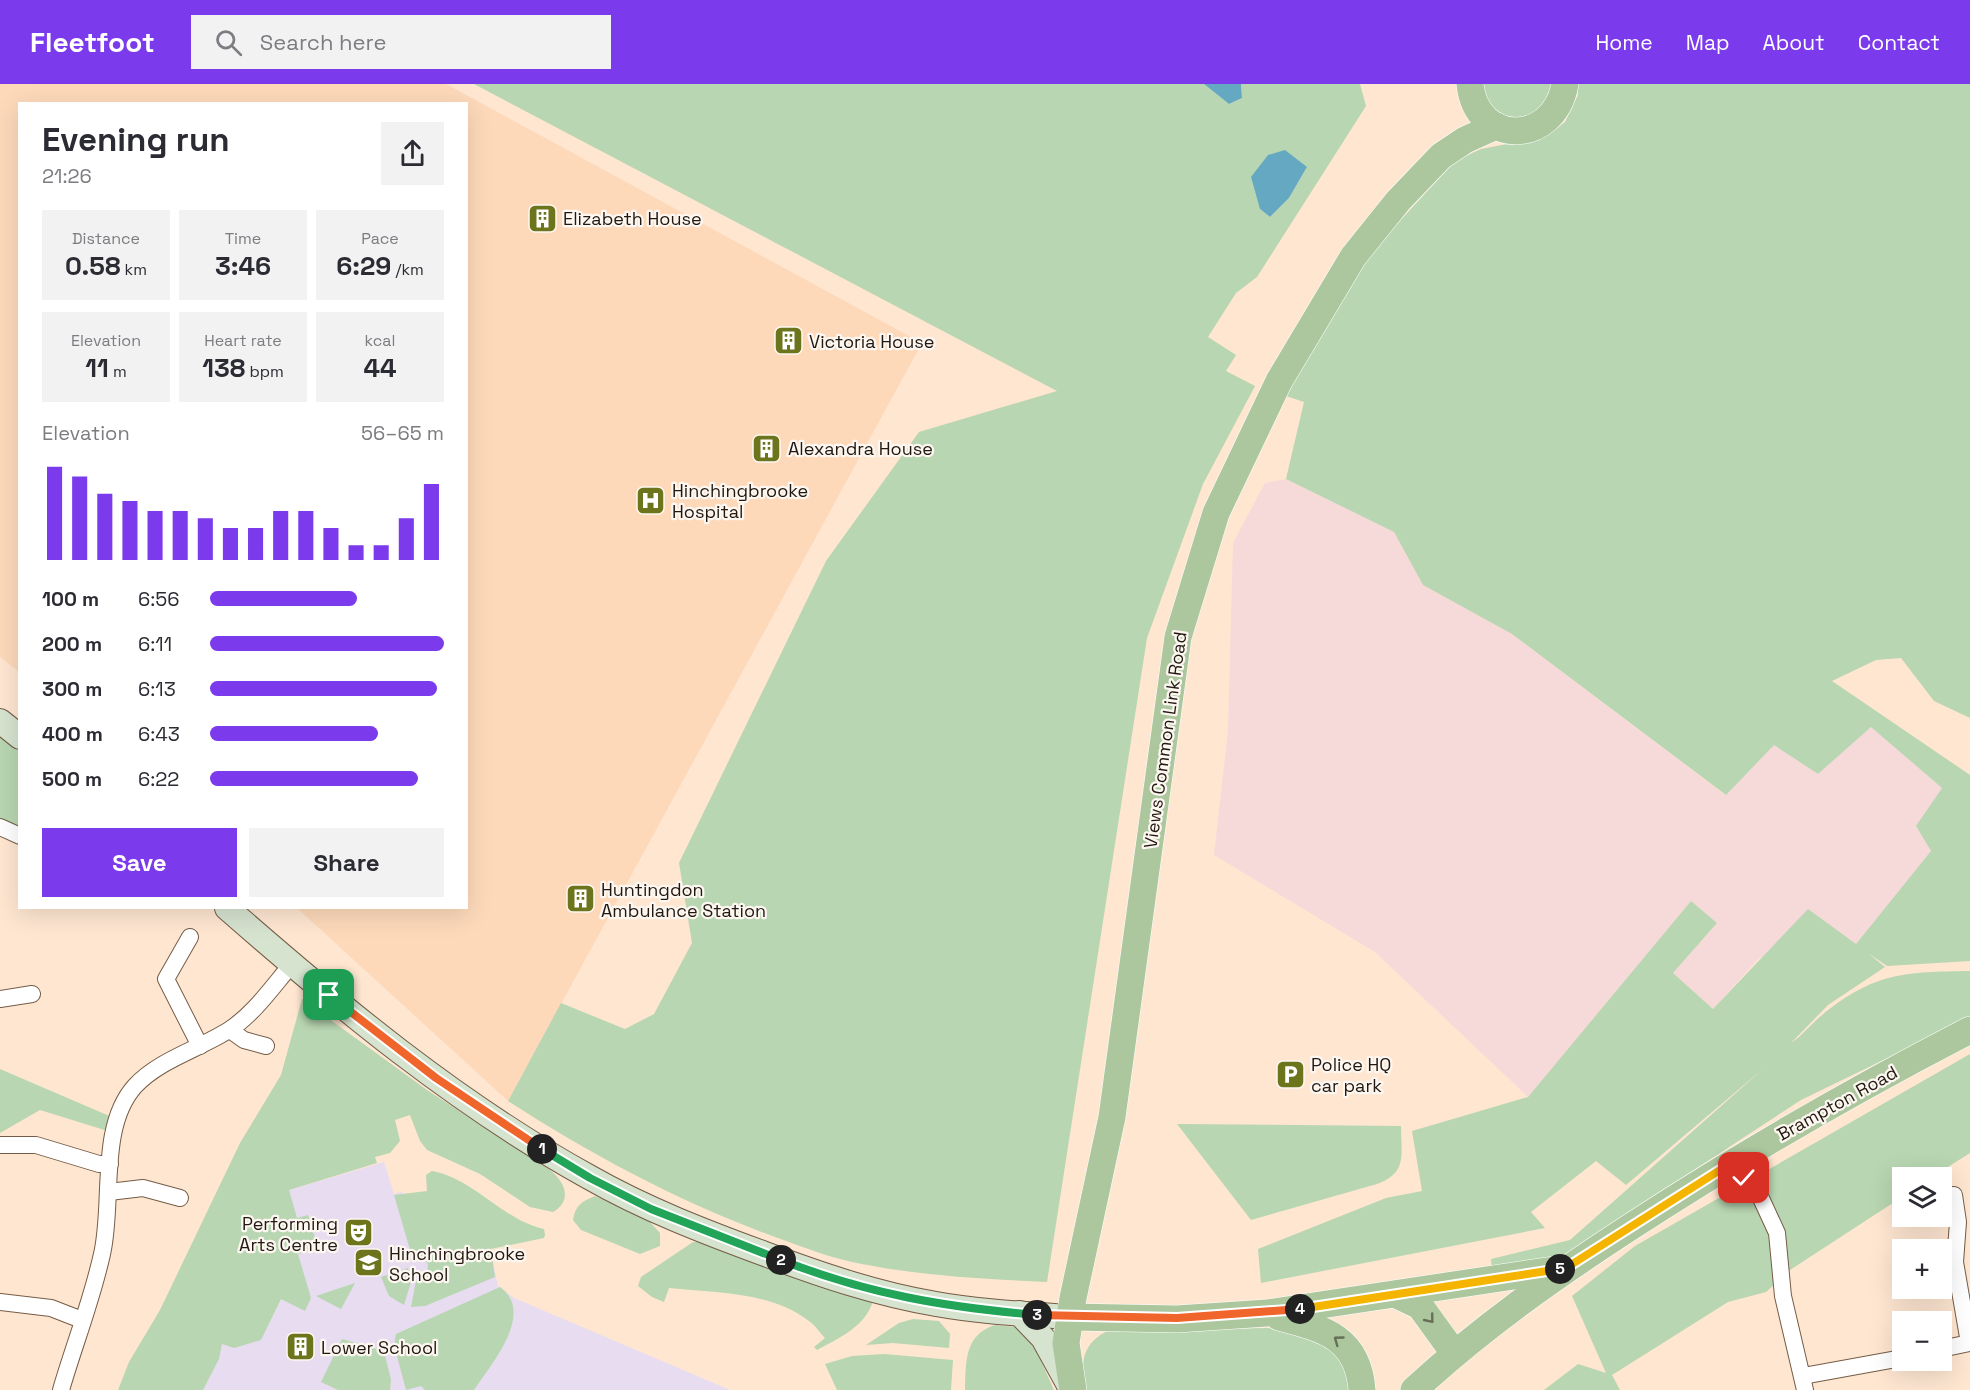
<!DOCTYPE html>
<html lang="en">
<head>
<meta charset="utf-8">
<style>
  body { margin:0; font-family:"Space Grotesk",sans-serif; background:#f2f2f3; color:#2b2b33; height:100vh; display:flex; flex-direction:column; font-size:22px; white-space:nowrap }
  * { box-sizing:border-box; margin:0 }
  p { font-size:20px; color:#7c7c81 }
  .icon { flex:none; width:33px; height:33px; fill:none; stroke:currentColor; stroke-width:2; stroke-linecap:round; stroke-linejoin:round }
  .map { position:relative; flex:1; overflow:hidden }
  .details { position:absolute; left:18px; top:18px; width:450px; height:807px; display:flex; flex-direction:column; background:#fff; border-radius:0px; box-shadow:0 6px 24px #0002 }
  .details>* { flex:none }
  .tools { position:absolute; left:1892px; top:1083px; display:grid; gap:12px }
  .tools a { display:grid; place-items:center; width:60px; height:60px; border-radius:0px; background:#fff; box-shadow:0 6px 24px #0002; font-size:30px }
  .pin { position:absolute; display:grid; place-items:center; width:51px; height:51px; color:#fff; margin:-26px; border-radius:12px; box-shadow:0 3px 9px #0006 }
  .km { position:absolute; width:30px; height:30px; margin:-15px; border-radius:50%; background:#222; color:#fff; font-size:16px; line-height:30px; text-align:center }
  .round { display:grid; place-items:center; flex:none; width:63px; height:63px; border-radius:0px; background:#f2f2f3 }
  .headline { display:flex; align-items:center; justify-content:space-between; height:102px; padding:0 24px }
  h1 { font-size:33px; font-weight:700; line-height:45px }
  .stats { display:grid; grid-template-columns:repeat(3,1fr); gap:9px; height:102px; padding:6px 24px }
  .stats div { display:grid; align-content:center; border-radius:0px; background:#f2f2f3; text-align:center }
  .stats b { font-size:26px; font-weight:700 }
  .stats small { font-size:16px; font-weight:400 }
  .stats p { font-size:16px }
  .chart { height:168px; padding:12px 24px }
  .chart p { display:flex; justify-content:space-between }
  .chart svg { width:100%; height:108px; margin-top:6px; stroke:#7c3aed; stroke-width:6 }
  .cta { display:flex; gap:12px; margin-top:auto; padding:12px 24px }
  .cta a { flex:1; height:69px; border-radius:0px; background:#7c3aed; color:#fff; font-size:24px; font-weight:700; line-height:69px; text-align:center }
  .cta a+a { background:#f2f2f3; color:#2b2b33 }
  ul { padding:0 24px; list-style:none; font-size:20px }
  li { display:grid; grid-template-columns:96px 72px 1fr; align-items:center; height:45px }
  li i { height:15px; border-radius:8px; background:#7c3aed }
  header { display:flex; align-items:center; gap:36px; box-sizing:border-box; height:84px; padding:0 30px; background:#7c3aed; color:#fff }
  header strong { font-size:28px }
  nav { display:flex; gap:33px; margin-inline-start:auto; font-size:21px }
  .search { width:420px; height:54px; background:#f2f2f3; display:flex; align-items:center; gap:15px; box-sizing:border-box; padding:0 21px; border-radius:0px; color:#7c7c81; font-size:22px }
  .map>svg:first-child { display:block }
  .commercial { fill:#f5dad9 }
  .built { fill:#fdd9ba }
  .education { fill:#e8dcf0 }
  .green { fill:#b8d6b1; fill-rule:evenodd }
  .water { fill:#64a9c1 }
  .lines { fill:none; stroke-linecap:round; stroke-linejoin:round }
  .street-casing { stroke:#755c45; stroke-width:18 }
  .secondary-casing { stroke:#755c45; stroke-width:26 }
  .primary-casing { stroke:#fff; stroke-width:28 }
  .street { stroke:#fff; stroke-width:16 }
  .secondary { stroke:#d6e3cf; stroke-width:24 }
  .primary { stroke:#acc79e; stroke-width:27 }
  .oneway { stroke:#677056 }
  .split-1-casing { stroke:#fff; stroke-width:12 }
  .split-2-casing { stroke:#fff; stroke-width:12 }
  .split-3-casing { stroke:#fff; stroke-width:12 }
  .split-4-casing { stroke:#fff; stroke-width:12 }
  .split-5-casing { stroke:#fff; stroke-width:12 }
  .split-6-casing { stroke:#fff; stroke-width:12 }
  .split-1 { stroke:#f0652b; stroke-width:8 }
  .split-2 { stroke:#22a559; stroke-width:8 }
  .split-3 { stroke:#22a559; stroke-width:8 }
  .split-4 { stroke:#f0652b; stroke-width:8 }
  .split-5 { stroke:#f5b400; stroke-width:8 }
  .split-6 { stroke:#f5b400; stroke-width:8 }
  .labels { text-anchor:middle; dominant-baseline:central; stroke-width:4.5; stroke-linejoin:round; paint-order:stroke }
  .poi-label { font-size:18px; fill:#22180f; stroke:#fdf7f2; text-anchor:start }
  .street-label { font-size:18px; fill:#22180f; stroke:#fdf7f2 }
</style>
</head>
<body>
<header>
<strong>Fleetfoot</strong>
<div class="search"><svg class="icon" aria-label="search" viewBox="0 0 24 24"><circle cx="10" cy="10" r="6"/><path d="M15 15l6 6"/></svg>Search here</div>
<nav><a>Home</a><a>Map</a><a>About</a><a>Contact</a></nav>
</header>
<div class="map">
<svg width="1970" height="1306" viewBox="0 0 1970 1306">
  <rect width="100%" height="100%" fill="#fee6d1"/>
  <!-- commercial -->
  <path class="commercial" d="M1286 395 1394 448 1423 501 1512 550 1725 711 1774 660 1818 690 1871 642 1942 704 1916 742 1931 767 1856 860 1759 874 1713 925 1673 889 1717 839 1691 817 1528 1013 1375 868 1214 771 1228 647 1233 459 1265 399Z"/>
  <!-- built -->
  <path class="built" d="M0 0H446L922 259 508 1017 297 824H466V20H20L19 588 0 573Z"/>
  <!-- education -->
  <path class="education" d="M384 1078 394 1110 401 1108 490 1165 498 1202 514 1214 730 1306H183L289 1106Z"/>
  <!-- green -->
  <g class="green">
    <path d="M474 0H1204L1229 20 1242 14 1241 0H1360L1366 22 1257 193 1236 209 1208 253 1236 271 1226 287 1255 302 1203 400 1147 554 1047 1198C985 1195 923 1192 862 1180 833 1175 803 1163 775 1153 680 1118 593 1072 508 1017L561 919 625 945 654 930 692 859 679 779 826 477 919 348 1057 307ZM1307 83 1289 114 1270 133 1260 125Z"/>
    <path d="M1479 0H1556L1555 10 1528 37 1492 29Z"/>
    <path d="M1577 0H1970V634L1934 617 1901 574 1876 576 1832 597 1970 691V877L1887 882 1868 869 1885 883 1828 921 1791 959C1802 952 1811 940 1822 931 1875 888 1905 888 1970 887V934L1801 1016 1561 1173 1492 1186 1491 1175 1570 1156 1764 984 1626 1101 1596 1077 1531 1128 1545 1144 1261 1199 1258 1165 1386 1114 1422 1107 1412 1047 1528 1013 1691 817 1717 839 1673 889 1713 925 1808 825 1856 860 1931 767 1916 742 1942 704 1871 643 1818 690 1774 661 1726 711 1512 550 1423 501 1394 448 1286 395 1304 318 1280 310 1363 177 1455 77 1481 65 1545 53 1565 38 1578 11Z"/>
    <path d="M0 648 19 665V747L0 739Z"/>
    <path d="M302 915H306L310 921 427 1006 550 1086C565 1098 573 1116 553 1128L530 1123 480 1090 427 1066 420 1057 410 1031 395 1036 400 1057 390 1069 375 1073 377 1079 289 1106 297 1134 308 1131 318 1164 298 1170 311 1214 305 1227 281 1215 261 1256 234 1264 222 1260 219 1275 203 1306H118L129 1278 160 1226 240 1059 281 991Z"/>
    <path d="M1970 970V1069L1932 1093 1902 1094V1113L1790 1186 1766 1208 1728 1218 1612 1291 1620 1306H1544L1578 1280 1606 1289 1572 1212 1635 1162Z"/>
    <path d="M0 985 114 1034 111 1048 40 1026 0 1049Z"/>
    <path d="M1177 1040 1401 1042C1401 1070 1408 1089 1377 1100L1251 1136Z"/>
    <path d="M432 1087C475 1095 502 1136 544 1145L545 1151 544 1154 491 1165 495 1193 425 1222 411 1223 416 1197 427 1190 428 1180 422 1173 413 1176 394 1111 427 1107 426 1091Z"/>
    <path d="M595 1112 647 1135 660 1149V1162L640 1170 581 1146 573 1136C575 1122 582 1117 595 1112Z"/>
    <path d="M693 1158H699L873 1217C865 1243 839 1254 817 1266L814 1263 825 1254C820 1249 815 1241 809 1237 771 1207 714 1209 669 1204L664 1218 652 1213 638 1202 641 1193Z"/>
    <path d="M408 1184 411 1198 404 1221 389 1212 381 1193Z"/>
    <path d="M355 1199 341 1225 316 1212Z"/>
    <path d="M500 1203C536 1229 491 1280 474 1306H425L421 1302 406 1306 394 1261 396 1250Z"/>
    <path d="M913 1235 939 1237 950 1250 949 1264 893 1259 866 1261 899 1239Z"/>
    <path d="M995 1241 1016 1243 1033 1259 1054 1306H965C966 1278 964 1251 995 1241Z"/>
    <path d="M1267 1244C1294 1246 1329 1252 1344 1278 1348 1285 1348 1298 1350 1306H1085C1081 1279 1081 1261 1107 1247Z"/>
    <path d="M342 1255 384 1267 391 1296 390 1306H338L321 1298Z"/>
    <path d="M884 1270 953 1276 951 1306H837L825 1280 852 1272Z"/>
  </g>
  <!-- water -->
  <g class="water">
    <path d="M1204 0H1241L1242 14 1229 20Z"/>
    <path d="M1285 66 1307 83 1289 114 1270 133 1260 125 1251 93 1268 71Z"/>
  </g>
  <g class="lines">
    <defs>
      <g id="street">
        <path d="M0 743 20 752"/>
        <path d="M190 853 166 895 200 962"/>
        <path d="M0 915 32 910"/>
        <path d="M230 946 244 956 266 962"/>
        <path d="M0 1061H36L99 1080H110"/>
        <path d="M1731 1079 1759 1110 1777 1149 1783 1212 1805 1306"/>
        <path d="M109 1108 143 1104 180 1114"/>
        <path d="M0 1218 51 1224 82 1236"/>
        <path d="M1941 1265 1969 1259 1955 1178 1958 1138 1954 1111"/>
        <path d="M1803 1292 1902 1274"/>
        <path d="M61 1306C74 1261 92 1216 102 1170 114 1119 98 1043 135 1002 159 976 199 965 229 946 254 930 273 902 292 880"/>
      </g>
      <g id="secondary">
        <path d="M0 637 20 653"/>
        <path d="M227 824C340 923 457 1020 589 1093 645 1125 705 1148 765 1170 821 1191 877 1210 936 1220 980 1228 1025 1230 1070 1233"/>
        <path d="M1019 1229 1043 1254 1070 1303"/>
      </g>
      <g id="primary">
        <path d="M1470 0C1476 62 1554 63 1565 0"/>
        <path d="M1397 1211 1420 1222 1454 1269"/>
        <path d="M1070 1233 1177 1235 1267 1229 1560 1185"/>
        <path d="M1279 1233C1324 1245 1358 1253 1362 1306"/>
        <path d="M1073 1306 1066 1259 1073 1214 1112 1033 1178 553 1216 429 1279 297 1353 173 1398 117 1441 72 1465 56 1496 42"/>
        <path d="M1414 1306C1482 1243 1555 1192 1632 1142 1741 1071 1854 1006 1970 946"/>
      </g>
    </defs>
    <!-- street casing -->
    <use href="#street" class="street-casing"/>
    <!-- secondary casing -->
    <use href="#secondary" class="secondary-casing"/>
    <!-- primary casing -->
    <use href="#primary" class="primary-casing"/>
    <!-- street -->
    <use href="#street" class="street"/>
    <!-- secondary -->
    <use href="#secondary" class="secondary"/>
    <!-- primary -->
    <use href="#primary" class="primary"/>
  </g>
  <!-- one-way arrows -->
  <defs><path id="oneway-chevron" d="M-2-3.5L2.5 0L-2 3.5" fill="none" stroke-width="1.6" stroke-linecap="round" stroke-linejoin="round" transform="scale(1.5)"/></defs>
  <g class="oneway">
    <use href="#oneway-chevron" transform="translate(1430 1235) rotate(51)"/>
    <use href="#oneway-chevron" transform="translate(1338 1256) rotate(-144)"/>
  </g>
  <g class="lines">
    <defs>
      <path id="split-1" d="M329 911 436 994 542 1065"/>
      <path id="split-2" d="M542 1065 590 1094 651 1125 781 1176"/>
      <path id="split-3" d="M781 1176C868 1210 944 1223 1037 1231"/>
      <path id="split-4" d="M1037 1231 1177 1234 1300 1225"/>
      <path id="split-5" d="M1300 1225 1560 1185"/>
      <path id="split-6" d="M1560 1185 1566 1184 1731 1079 1744 1094"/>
    </defs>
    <!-- split-1 casing -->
    <use href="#split-1" class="split-1-casing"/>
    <!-- split-2 casing -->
    <use href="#split-2" class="split-2-casing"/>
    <!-- split-3 casing -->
    <use href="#split-3" class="split-3-casing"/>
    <!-- split-4 casing -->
    <use href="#split-4" class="split-4-casing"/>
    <!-- split-5 casing -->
    <use href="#split-5" class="split-5-casing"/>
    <!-- split-6 casing -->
    <use href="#split-6" class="split-6-casing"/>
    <!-- split-1 -->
    <use href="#split-1" class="split-1"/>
    <!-- split-2 -->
    <use href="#split-2" class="split-2"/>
    <!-- split-3 -->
    <use href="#split-3" class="split-3"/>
    <!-- split-4 -->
    <use href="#split-4" class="split-4"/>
    <!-- split-5 -->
    <use href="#split-5" class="split-5"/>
    <!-- split-6 -->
    <use href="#split-6" class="split-6"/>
  </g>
  <!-- icons -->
  <defs>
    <symbol id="building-square" viewBox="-11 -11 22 22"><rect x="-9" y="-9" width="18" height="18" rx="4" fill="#6c741c" stroke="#fdf7f2"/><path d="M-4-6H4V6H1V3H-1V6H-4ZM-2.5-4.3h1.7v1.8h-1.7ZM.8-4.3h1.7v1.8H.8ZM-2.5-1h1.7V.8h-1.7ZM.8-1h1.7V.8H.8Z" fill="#fff"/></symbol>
    <symbol id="hospital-square" viewBox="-11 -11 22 22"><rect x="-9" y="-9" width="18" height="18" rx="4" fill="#6c741c" stroke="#fdf7f2"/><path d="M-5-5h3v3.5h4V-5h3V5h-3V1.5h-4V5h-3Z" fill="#fff"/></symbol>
    <symbol id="parking-square" viewBox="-11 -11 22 22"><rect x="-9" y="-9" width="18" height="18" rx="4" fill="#6c741c" stroke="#fdf7f2"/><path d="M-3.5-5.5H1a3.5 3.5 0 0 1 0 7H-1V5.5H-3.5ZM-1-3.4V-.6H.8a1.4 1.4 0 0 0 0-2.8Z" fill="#fff"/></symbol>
    <symbol id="theatre-square" viewBox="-11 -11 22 22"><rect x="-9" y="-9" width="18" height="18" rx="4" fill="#6c741c" stroke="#fdf7f2"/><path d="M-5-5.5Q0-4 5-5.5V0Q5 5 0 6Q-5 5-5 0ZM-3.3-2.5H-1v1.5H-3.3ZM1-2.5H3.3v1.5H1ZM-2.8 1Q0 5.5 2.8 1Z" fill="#fff"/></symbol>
    <symbol id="school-square" viewBox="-11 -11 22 22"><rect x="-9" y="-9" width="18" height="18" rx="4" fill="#6c741c" stroke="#fdf7f2"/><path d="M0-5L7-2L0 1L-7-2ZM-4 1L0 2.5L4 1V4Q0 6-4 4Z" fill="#fff"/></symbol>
  </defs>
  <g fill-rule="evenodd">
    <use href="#building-square" x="526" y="118" width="33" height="33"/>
    <use href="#building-square" x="772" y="240" width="33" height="33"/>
    <use href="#building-square" x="750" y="348" width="33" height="33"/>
    <use href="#hospital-square" x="634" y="400" width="33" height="33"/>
    <use href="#building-square" x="564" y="798" width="33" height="33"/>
    <use href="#parking-square" x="1274" y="974" width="33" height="33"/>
    <use href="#theatre-square" x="342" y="1132" width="33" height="33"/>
    <use href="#school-square" x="352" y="1162" width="33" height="33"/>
    <use href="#building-square" x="284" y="1246" width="33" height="33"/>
  </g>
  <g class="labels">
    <!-- poi labels -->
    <g class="poi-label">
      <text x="563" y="134">Elizabeth House</text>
      <text x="809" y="257">Victoria House</text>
      <text x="788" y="364">Alexandra House</text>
      <text x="672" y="406">Hinchingbrooke<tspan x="672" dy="21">Hospital</tspan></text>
      <text x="601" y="805">Huntingdon<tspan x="601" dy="21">Ambulance Station</tspan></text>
      <text x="1311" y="980">Police HQ<tspan x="1311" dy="21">car park</tspan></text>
      <text x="338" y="1139" text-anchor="end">Performing<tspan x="338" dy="21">Arts Centre</tspan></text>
      <text x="389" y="1169">Hinchingbrooke<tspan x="389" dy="21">School</tspan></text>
      <text x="321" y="1263">Lower School</text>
    </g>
    <!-- street labels -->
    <g class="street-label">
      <text transform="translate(1165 656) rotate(-82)">Views Common Link Road</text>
      <text transform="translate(1837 1019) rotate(-29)">Brampton Road</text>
    </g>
  </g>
</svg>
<div class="tools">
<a><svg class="icon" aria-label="layers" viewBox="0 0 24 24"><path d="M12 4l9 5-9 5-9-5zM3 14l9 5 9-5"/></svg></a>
<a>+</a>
<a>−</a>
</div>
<div class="pin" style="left:329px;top:911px;background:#1e9e55"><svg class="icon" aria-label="arrive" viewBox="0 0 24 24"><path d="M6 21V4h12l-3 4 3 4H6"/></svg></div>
<div class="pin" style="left:1744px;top:1094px;background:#d93025"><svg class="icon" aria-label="check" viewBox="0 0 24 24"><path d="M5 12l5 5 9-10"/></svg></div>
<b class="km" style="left:542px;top:1065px">1</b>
<b class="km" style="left:781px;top:1176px">2</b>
<b class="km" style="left:1037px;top:1231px">3</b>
<b class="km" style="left:1300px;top:1225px">4</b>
<b class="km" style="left:1560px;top:1185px">5</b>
<section class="details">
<div class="headline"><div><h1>Evening run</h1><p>21:26</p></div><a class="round"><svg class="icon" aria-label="share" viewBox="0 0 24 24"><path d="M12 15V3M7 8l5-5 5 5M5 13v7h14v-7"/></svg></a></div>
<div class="stats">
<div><p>Distance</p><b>0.58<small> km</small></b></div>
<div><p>Time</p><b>3:46</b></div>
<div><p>Pace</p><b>6:29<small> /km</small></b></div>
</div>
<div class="stats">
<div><p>Elevation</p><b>11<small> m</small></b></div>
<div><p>Heart rate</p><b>138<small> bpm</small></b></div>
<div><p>kcal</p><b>44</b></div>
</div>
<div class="chart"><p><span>Elevation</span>56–65 m</p>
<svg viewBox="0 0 160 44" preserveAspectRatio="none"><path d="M5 44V6M15 44V10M25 44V17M35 44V20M45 44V24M55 44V24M65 44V27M75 44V31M85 44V31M95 44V24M105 44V24M115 44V31M125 44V38M135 44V38M145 44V27M155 44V13"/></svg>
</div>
<ul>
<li><b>100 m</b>6:56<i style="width:63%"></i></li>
<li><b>200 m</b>6:11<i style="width:100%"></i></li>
<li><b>300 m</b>6:13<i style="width:97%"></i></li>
<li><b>400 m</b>6:43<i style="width:72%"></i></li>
<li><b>500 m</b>6:22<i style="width:89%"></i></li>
</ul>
<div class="cta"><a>Save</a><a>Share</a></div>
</section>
</div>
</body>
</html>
